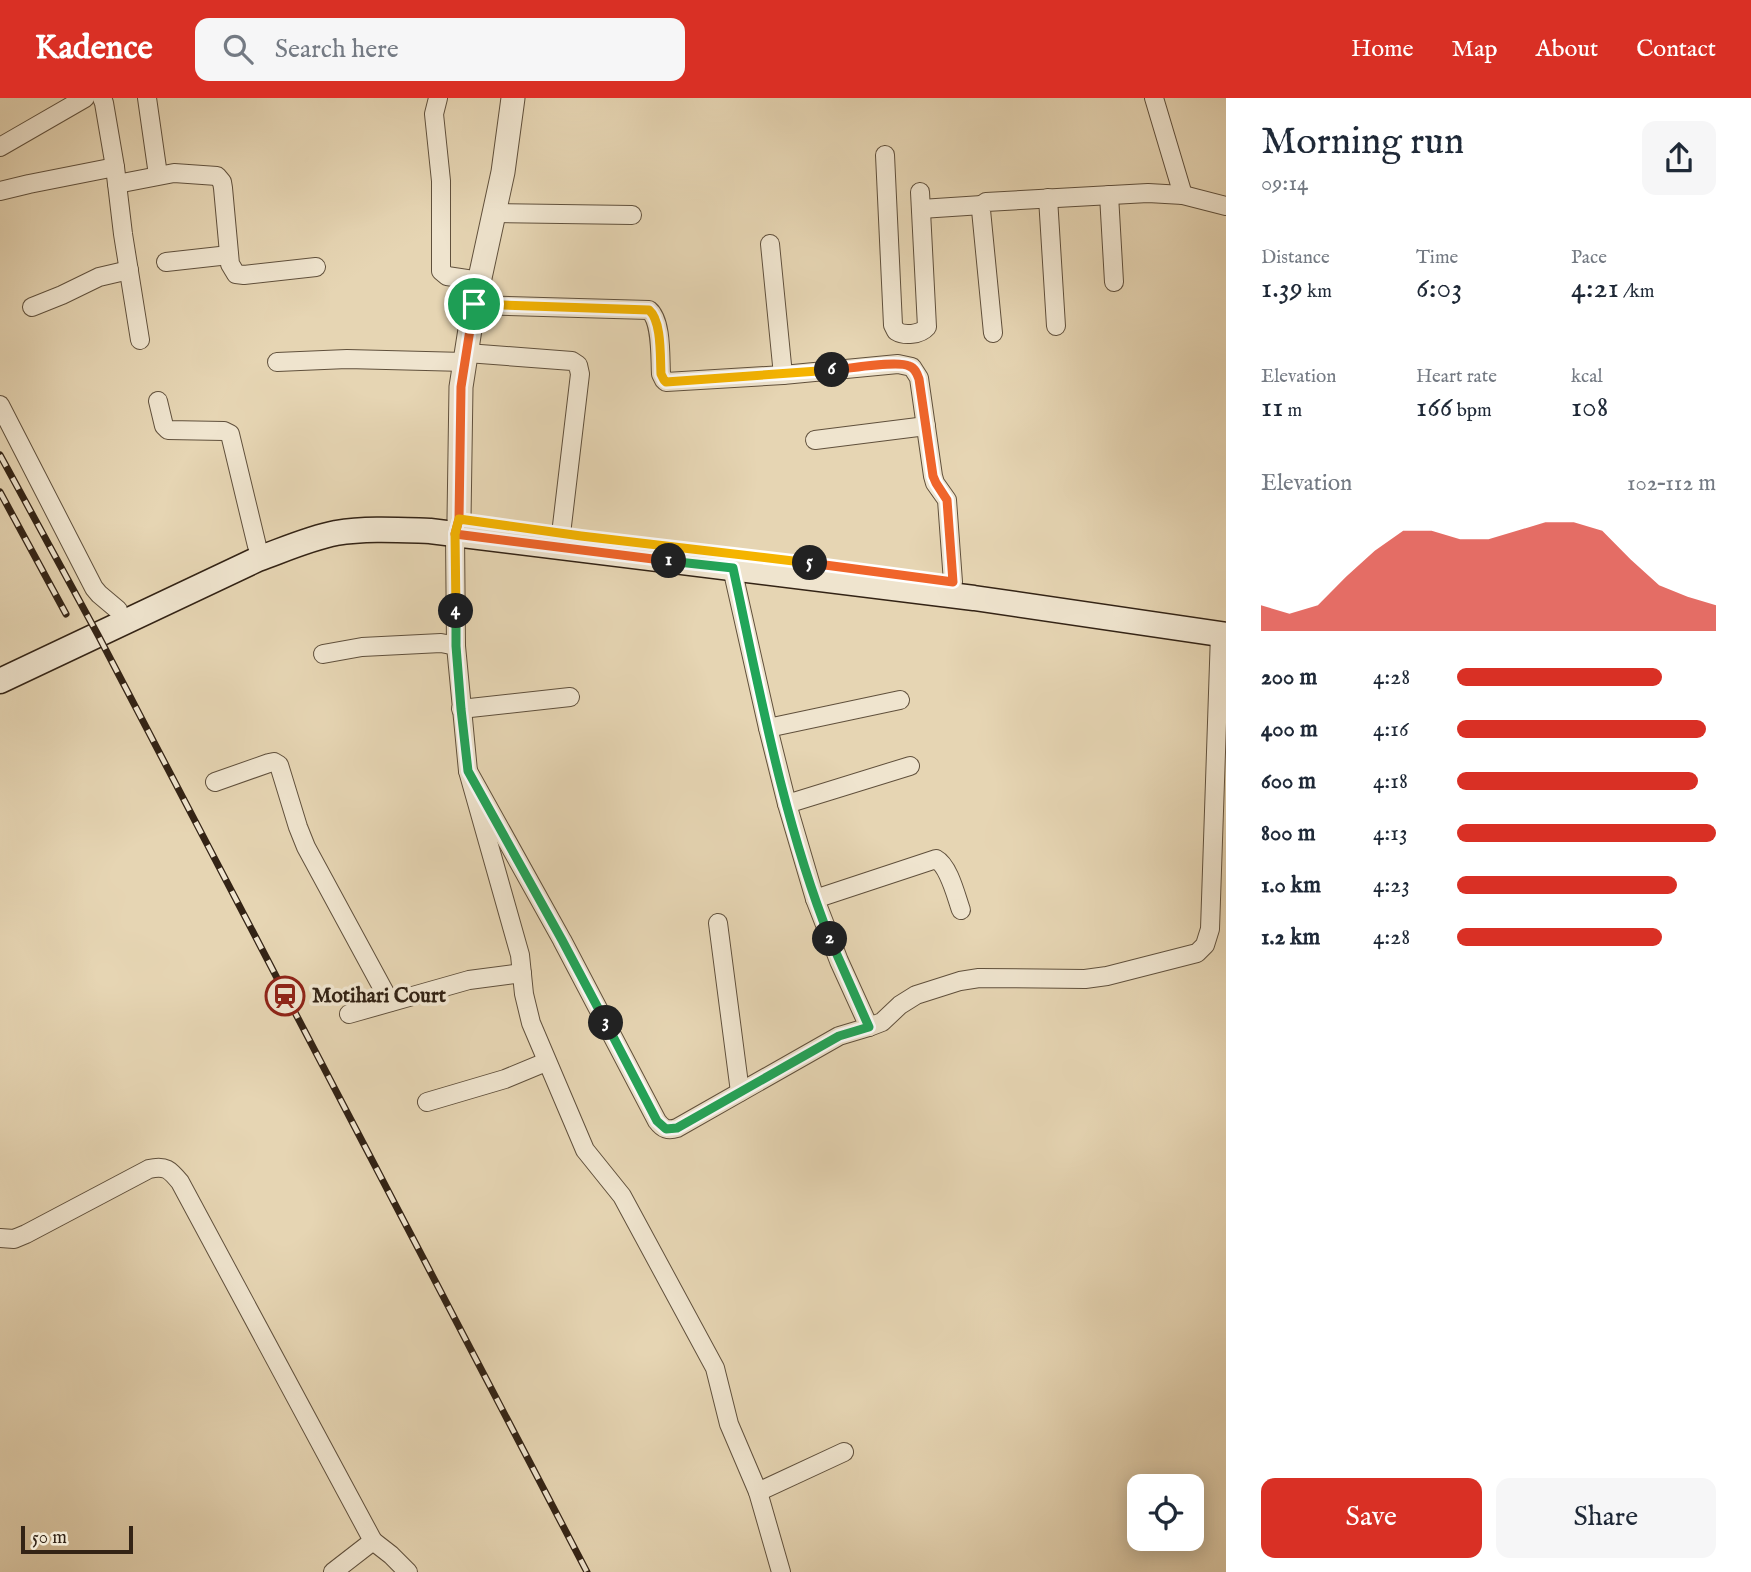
<!DOCTYPE html>
<html lang="en">
<head>
<meta charset="utf-8">
<style>
  body { margin:0; font-family:"IM FELL English",serif; background:#f6f6f7; color:#1f2937; height:100vh; display:flex; flex-direction:column; font-size:26px; white-space:nowrap }
  * { box-sizing:border-box; margin:0 }
  p { font-size:23px; color:#747a83 }
  .icon { flex:none; width:38px; height:38px; fill:none; stroke:currentColor; stroke-width:2; stroke-linecap:round; stroke-linejoin:round }
  .map { position:relative; flex:1; overflow:hidden }
  .side { display:flex; flex-direction:column; background:#fff; width:525px }
  .side>* { flex:none }
  .fabs { position:absolute; left:1127px; top:1376px; display:grid; gap:14px }
  .fabs a { display:grid; place-items:center; width:77px; height:77px; border-radius:14px; background:#fff; box-shadow:0 4px 18px #0003; font-size:35px }
  .scale { position:absolute; left:21px; bottom:18px; width:112px; box-sizing:border-box; padding-left:7px; border:4px solid #332315; border-top:0; font-size:19px; line-height:24px; white-space:nowrap; color:#332315; -webkit-text-stroke:5px #efe4ce; paint-order:stroke }
  .pin { position:absolute; display:grid; place-items:center; width:60px; height:60px; color:#fff; margin:-30px; border:4px solid #fff; border-radius:50%; box-shadow:0 2px 7px #0007 }
  .km { position:absolute; width:35px; height:35px; margin:-18px; border-radius:50%; background:#222; color:#fff; font-size:19px; line-height:35px; text-align:center }
  .round { display:grid; place-items:center; flex:none; width:74px; height:74px; border-radius:14px; background:#f6f6f7 }
  .overview { display:flex; align-items:center; justify-content:space-between; height:119px; padding:0 35px }
  h1 { font-size:38px; font-weight:600; line-height:52px }
  .stats { display:grid; grid-template-columns:repeat(3,1fr); gap:10px; height:119px; padding:7px 35px }
  .stats div { display:grid; align-content:center }
  .stats b { font-size:30px; font-weight:600 }
  .stats small { font-size:19px; font-weight:400 }
  .stats p { font-size:19px }
  .chart { height:196px; padding:14px 35px }
  .chart p { display:flex; justify-content:space-between }
  .chart svg { width:100%; height:126px; margin-top:7px; fill:#d93025; opacity:.7 }
  .primary-button { display:flex; gap:14px; margin-top:auto; padding:14px 35px }
  .primary-button a { flex:1; height:80px; border-radius:14px; background:#d93025; color:#fff; font-size:28px; font-weight:600; line-height:80px; text-align:center }
  .primary-button a+a { background:#f6f6f7; color:#1f2937 }
  ul { padding:0 35px; list-style:none; font-size:23px }
  li { display:grid; grid-template-columns:112px 84px 1fr; align-items:center; height:52px }
  li i { height:18px; border-radius:9px; background:#d93025 }
  header { display:flex; align-items:center; gap:42px; box-sizing:border-box; height:98px; padding:0 35px; background:#d93025; color:#fff }
  header strong { font-size:33px }
  nav { display:flex; gap:38px; margin-inline-start:auto; font-size:24px }
  .search { width:490px; height:63px; background:#f6f6f7; display:flex; align-items:center; gap:18px; box-sizing:border-box; padding:0 24px; border-radius:14px; color:#747a83; font-size:26px }
  main { display:flex; flex:1; min-height:0 }
  .map>svg:first-child { display:block }
  .lines { fill:none; stroke-linecap:round; stroke-linejoin:round }
  .minor-casing { stroke:#60503c; stroke-width:20 }
  .tertiary-casing { stroke:#60503c; stroke-width:25 }
  .secondary-casing { stroke:#332315; stroke-width:27 }
  .minor { stroke:#efe4ce; stroke-width:18 }
  .tertiary { stroke:#efe4ce; stroke-width:23 }
  .secondary { stroke:#efe4ce; stroke-width:24 }
  .rail-casing { stroke:#332315; stroke-width:7 }
  .rail { stroke:#efe4ce; stroke-width:4.5; stroke-dasharray:13; stroke-linecap:butt }
  .split-1-casing { stroke:#fff; stroke-width:14 }
  .split-2-casing { stroke:#fff; stroke-width:14 }
  .split-3-casing { stroke:#fff; stroke-width:14 }
  .split-4-casing { stroke:#fff; stroke-width:14 }
  .split-5-casing { stroke:#fff; stroke-width:14 }
  .split-6-casing { stroke:#fff; stroke-width:14 }
  .split-7-casing { stroke:#fff; stroke-width:14 }
  .split-1 { stroke:#f0652b; stroke-width:9 }
  .split-2 { stroke:#22a559; stroke-width:9 }
  .split-3 { stroke:#22a559; stroke-width:9 }
  .split-4 { stroke:#22a559; stroke-width:9 }
  .split-5 { stroke:#f5b400; stroke-width:9 }
  .split-6 { stroke:#f0652b; stroke-width:9 }
  .split-7 { stroke:#f5b400; stroke-width:9 }
  .labels { text-anchor:middle; dominant-baseline:central; stroke-width:7; stroke-linejoin:round; paint-order:stroke }
  .poi-label { font-size:21px; font-weight:bold; fill:#332315; stroke:#efe4ce; text-anchor:start }
</style>
</head>
<body>
<header>
<strong>Kadence</strong>
<div class="search"><svg class="icon" aria-label="search" viewBox="0 0 24 24"><circle cx="10" cy="10" r="6"/><path d="M15 15l6 6"/></svg>Search here</div>
<nav><a>Home</a><a>Map</a><a>About</a><a>Contact</a></nav>
</header>
<main>
<div class="map">
<svg width="1226" height="1474" viewBox="0 0 1226 1474">
  <rect width="100%" height="100%" fill="#e6d5b3"/>
  <filter id="stains"><feTurbulence type="fractalNoise" baseFrequency=".00286" numOctaves="4"/><feColorMatrix values="0 0 0 0 .2 0 0 0 0 .09 0 0 0 0 .02 0 0 0 .5 -.17"/></filter>
  <radialGradient id="worn" r=".72"><stop offset=".6" stop-color="#630" stop-opacity="0"/><stop offset="1" stop-color="#630" stop-opacity=".3"/></radialGradient>
  <g class="lines">
    <defs>
      <g id="minor">
        <path d="M102 0 104 5 115 69 123 136 140 242"/>
        <path d="M147 0 158 77"/>
        <path d="M438 0 434 16 441 83V173L447 178 480 183"/>
        <path d="M1154 0 1183 97"/>
        <path d="M0 49 85 0"/>
        <path d="M885 57 893 227 896 233C904 238 920 237 927 229L920 94"/>
        <path d="M117 86 174 75 217 78 222 84 223 90 230 166 236 176 244 177 316 169"/>
        <path d="M0 93 29 86 115 69"/>
        <path d="M1109 97 1114 184"/>
        <path d="M1048 100 1056 228"/>
        <path d="M921 111 982 107"/>
        <path d="M495 115 632 117"/>
        <path d="M770 146 783 277"/>
        <path d="M166 164 229 157"/>
        <path d="M474 207 649 212C662 223 660 259 661 276L664 282 666 284 783 277 898 266 912 269 919 280 933 378 935 385 947 402 953 484"/>
        <path d="M32 209 62 197 99 179 129 172"/>
        <path d="M993 235 981 112 982 107 986 104 1148 95 1183 97 1226 108"/>
        <path d="M467 255 572 263 578 267 580 276 561 436"/>
        <path d="M277 264 347 261 465 264"/>
        <path d="M158 303 164 328 168 332 224 333 230 336 257 448"/>
        <path d="M0 307 94 490 99 496 118 512"/>
        <path d="M815 342 926 328"/>
        <path d="M457 425 455 436 456 548 468 673 520 857 524 896 531 925 585 1052 622 1098 715 1270 729 1326 758 1394 781 1474"/>
        <path d="M732 470 768 630 787 706 815 801 839 863 869 929"/>
        <path d="M323 556 362 549 441 545 456 548"/>
        <path d="M461 611 570 599"/>
        <path d="M768 630 900 602"/>
        <path d="M468 673 562 842 657 1023C663 1031 668 1033 677 1030L839 938 869 929 882 924 900 907 916 897 960 883 979 880 1085 881 1107 878 1197 855 1205 847 1210 831 1220 536"/>
        <path d="M215 684 269 665 274 664 279 667 298 729 306 749 390 904"/>
        <path d="M787 706 910 668"/>
        <path d="M815 801 936 761C949 768 956 798 961 812"/>
        <path d="M718 825 740 994"/>
        <path d="M349 916 469 882 522 875"/>
        <path d="M427 1004 505 981 546 964"/>
        <path d="M0 1140 14 1141 26 1136 149 1071C166 1067 170 1072 180 1084L373 1443 333 1474"/>
        <path d="M758 1394 844 1354"/>
        <path d="M373 1443 391 1457 408 1474"/>
      </g>
      <path id="tertiary" d="M459 421 461 289 473 212 503 74 513 0"/>
      <path id="secondary" d="M0 583 258 461C283 452 310 440 336 435 366 430 399 432 430 433L974 500 1226 537"/>
    </defs>
    <!-- minor casing -->
    <use href="#minor" class="minor-casing"/>
    <!-- tertiary casing -->
    <use href="#tertiary" class="tertiary-casing"/>
    <!-- secondary casing -->
    <use href="#secondary" class="secondary-casing"/>
    <!-- minor -->
    <use href="#minor" class="minor"/>
    <!-- tertiary -->
    <use href="#tertiary" class="tertiary"/>
    <!-- secondary -->
    <use href="#secondary" class="secondary"/>
    <defs>
      <g id="rail">
        <path d="M0 357 98 537 587 1474"/>
        <path d="M0 394 66 516"/>
      </g>
    </defs>
    <!-- rail casing -->
    <use href="#rail" class="rail-casing"/>
    <!-- rail -->
    <use href="#rail" class="rail"/>
  </g>
  <g class="lines">
    <defs>
      <path id="split-1" d="M474 206 461 289 459 421 455 436 669 463"/>
      <path id="split-2" d="M669 463 733 470C760 595 783 722 830 841"/>
      <path id="split-3" d="M606 925 657 1023 666 1031 677 1030 839 938 869 929 830 841"/>
      <path id="split-4" d="M456 513V548L461 611 468 673 562 842 606 925"/>
      <path id="split-5" d="M456 513 455 436 459 421 581 438 810 465"/>
      <path id="split-6" d="M810 465 953 484 947 402 936 385 933 378 919 281C917 275 915 270 909 268 897 262 848 271 832 272"/>
      <path id="split-7" d="M474 206 649 212C662 223 660 259 661 276L664 282 666 284 832 272"/>
    </defs>
    <!-- split-1 casing -->
    <use href="#split-1" class="split-1-casing"/>
    <!-- split-2 casing -->
    <use href="#split-2" class="split-2-casing"/>
    <!-- split-3 casing -->
    <use href="#split-3" class="split-3-casing"/>
    <!-- split-4 casing -->
    <use href="#split-4" class="split-4-casing"/>
    <!-- split-5 casing -->
    <use href="#split-5" class="split-5-casing"/>
    <!-- split-6 casing -->
    <use href="#split-6" class="split-6-casing"/>
    <!-- split-7 casing -->
    <use href="#split-7" class="split-7-casing"/>
    <!-- split-1 -->
    <use href="#split-1" class="split-1"/>
    <!-- split-2 -->
    <use href="#split-2" class="split-2"/>
    <!-- split-3 -->
    <use href="#split-3" class="split-3"/>
    <!-- split-4 -->
    <use href="#split-4" class="split-4"/>
    <!-- split-5 -->
    <use href="#split-5" class="split-5"/>
    <!-- split-6 -->
    <use href="#split-6" class="split-6"/>
    <!-- split-7 -->
    <use href="#split-7" class="split-7"/>
  </g>
  <!-- icons -->
  <defs>
    <symbol id="station-ring" viewBox="-11 -11 22 22"><circle r="9.5" fill="#efe4ce" stroke="#8f2418" stroke-width="1.5"/><path d="M-3-6H3Q5-6 5-4V2Q5 4 3 4L4.5 6H3L1.5 4h-3L-3 6H-4.5L-3 4Q-5 4-5 2V-4Q-5-6-3-6ZM-3.5-4v3h7v-3ZM-3.5 1v1.5H-2V1ZM2 1v1.5H3.5V1Z" fill="#8f2418"/></symbol>
  </defs>
  <g fill-rule="evenodd">
    <use href="#station-ring" x="263" y="876" width="44" height="44"/>
  </g>
  <g class="labels">
    <!-- poi labels -->
    <g class="poi-label">
      <text x="312" y="898">Motihari Court</text>
    </g>
  </g>
  <rect width="100%" height="100%" filter="url(#stains)"/>
  <rect width="100%" height="100%" fill="url(#worn)"/>
</svg>
<div class="fabs">
<a><svg class="icon" aria-label="locate" viewBox="0 0 24 24"><circle cx="12" cy="12" r="6"/><path d="M12 2v4M12 18v4M2 12h4M18 12h4"/></svg></a>
</div>
<div class="scale">50 m</div>
<div class="pin" style="left:474px;top:206px;background:#1e9e55"><svg class="icon" aria-label="arrive" viewBox="0 0 24 24"><path d="M6 21V4h12l-3 4 3 4H6"/></svg></div>
<b class="km" style="left:669px;top:463px">1</b>
<b class="km" style="left:830px;top:841px">2</b>
<b class="km" style="left:606px;top:925px">3</b>
<b class="km" style="left:456px;top:513px">4</b>
<b class="km" style="left:810px;top:465px">5</b>
<b class="km" style="left:832px;top:272px">6</b>
</div>
<section class="side">
<div class="overview"><div><h1>Morning run</h1><p>09:14</p></div><a class="round"><svg class="icon" aria-label="share" viewBox="0 0 24 24"><path d="M12 15V3M7 8l5-5 5 5M5 13v7h14v-7"/></svg></a></div>
<div class="stats">
<div><p>Distance</p><b>1.39<small> km</small></b></div>
<div><p>Time</p><b>6:03</b></div>
<div><p>Pace</p><b>4:21<small> /km</small></b></div>
</div>
<div class="stats">
<div><p>Elevation</p><b>11<small> m</small></b></div>
<div><p>Heart rate</p><b>166<small> bpm</small></b></div>
<div><p>kcal</p><b>108</b></div>
</div>
<div class="chart"><p><span>Elevation</span>102–112 m</p>
<svg viewBox="0 0 160 44" preserveAspectRatio="none"><path d="M0 44V35L10 38L20 35L30 25L40 16L50 9L60 9L70 12L80 12L90 9L100 6L110 6L120 9L130 19L140 28L150 32L160 35V44z"/></svg>
</div>
<ul>
<li><b>200 m</b>4:28<i style="width:79%"></i></li>
<li><b>400 m</b>4:16<i style="width:96%"></i></li>
<li><b>600 m</b>4:18<i style="width:93%"></i></li>
<li><b>800 m</b>4:13<i style="width:100%"></i></li>
<li><b>1.0 km</b>4:23<i style="width:85%"></i></li>
<li><b>1.2 km</b>4:28<i style="width:79%"></i></li>
</ul>
<div class="primary-button"><a>Save</a><a>Share</a></div>
</section>
</main>
</body>
</html>
